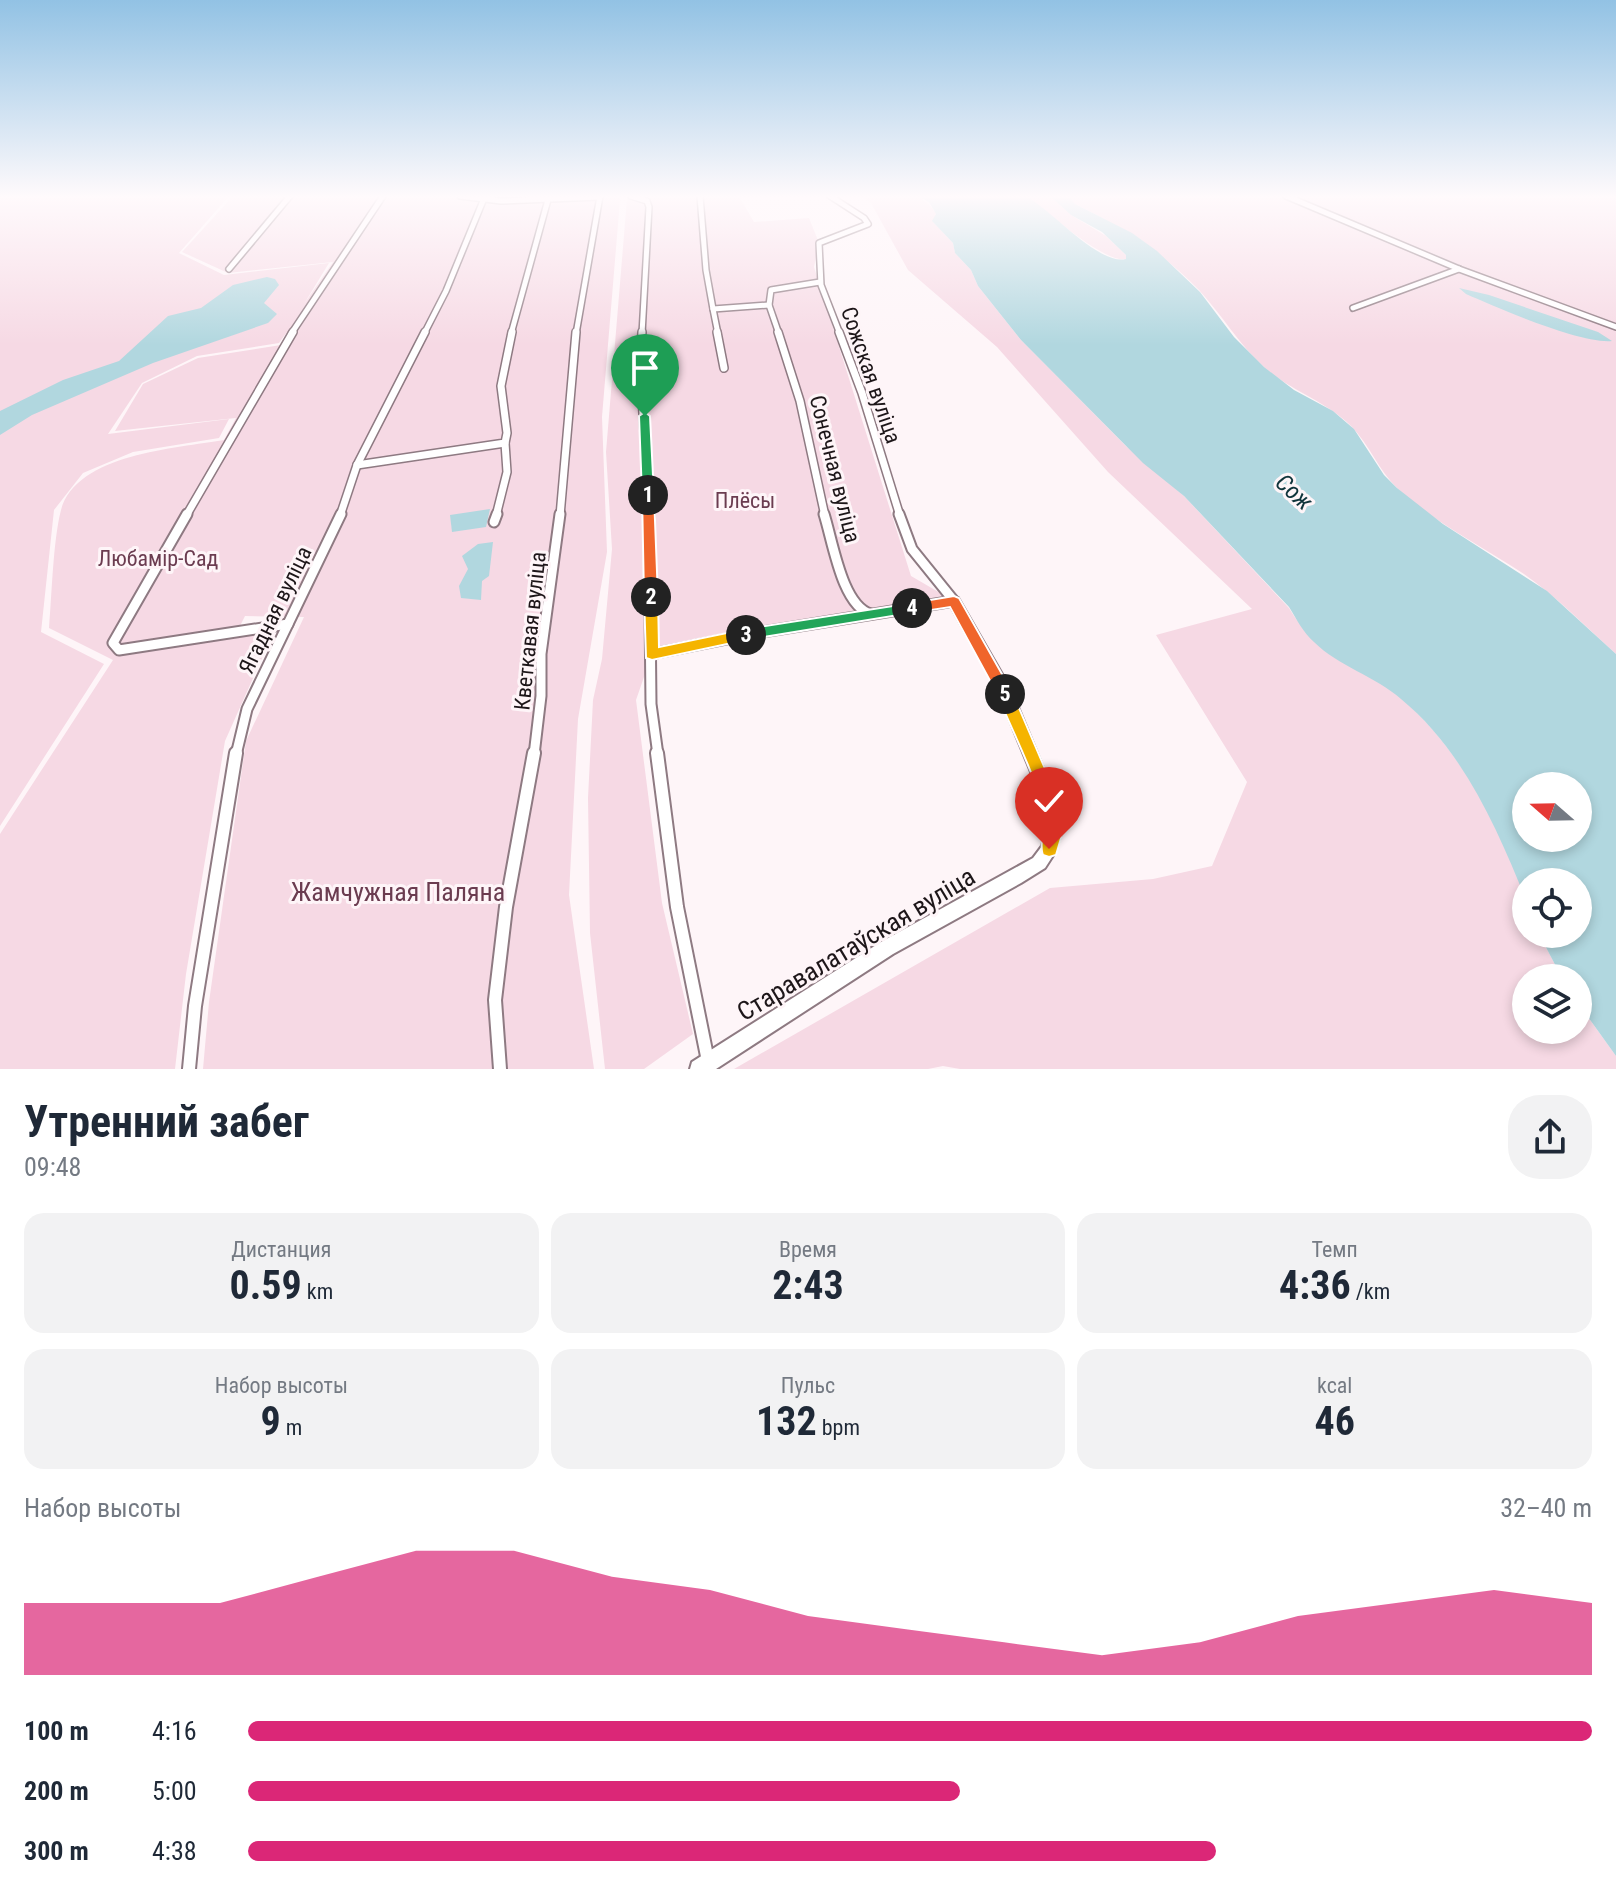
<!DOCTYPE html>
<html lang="ru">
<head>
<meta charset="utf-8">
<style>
  body { margin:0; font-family:"Roboto Condensed",sans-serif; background:#f2f2f3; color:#1f2937; height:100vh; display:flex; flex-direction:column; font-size:30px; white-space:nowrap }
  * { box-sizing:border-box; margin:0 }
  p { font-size:26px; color:#747a83 }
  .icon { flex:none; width:44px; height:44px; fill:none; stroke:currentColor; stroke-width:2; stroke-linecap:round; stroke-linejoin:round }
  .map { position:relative; height:1069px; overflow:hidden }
  .sheet { display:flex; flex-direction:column; background:#fff; flex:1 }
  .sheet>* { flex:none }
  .needle { width:52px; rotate:290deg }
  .fabs { position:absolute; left:1512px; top:772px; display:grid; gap:16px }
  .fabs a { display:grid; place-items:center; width:80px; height:80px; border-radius:50%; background:#fff; box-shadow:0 4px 12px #0003; font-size:40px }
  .pin { position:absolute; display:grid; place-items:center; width:68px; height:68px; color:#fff; margin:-82px -34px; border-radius:50% 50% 50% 0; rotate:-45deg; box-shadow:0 0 8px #0007 }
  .pin .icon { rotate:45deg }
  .km { position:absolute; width:40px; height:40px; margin:-20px; border-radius:50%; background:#222; color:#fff; font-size:22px; line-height:40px; text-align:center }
  .round { display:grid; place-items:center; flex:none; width:84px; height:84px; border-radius:32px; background:#f2f2f3 }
  .summary { display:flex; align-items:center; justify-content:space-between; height:136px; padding:0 24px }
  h1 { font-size:44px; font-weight:700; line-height:60px }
  .stats { display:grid; grid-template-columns:repeat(3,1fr); gap:12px; height:136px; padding:8px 24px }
  .stats div { display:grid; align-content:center; border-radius:20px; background:#f2f2f3; text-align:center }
  .stats b { font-size:40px; font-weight:700 }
  .stats small { font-size:22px; font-weight:400 }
  .stats p { font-size:22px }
  .chart { height:224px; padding:16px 24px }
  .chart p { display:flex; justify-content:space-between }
  .chart svg { width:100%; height:144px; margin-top:8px; fill:#db2777; opacity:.7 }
  ul { padding:0 24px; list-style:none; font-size:26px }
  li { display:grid; grid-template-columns:128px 96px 1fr; align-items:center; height:60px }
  li i { height:20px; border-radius:10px; background:#db2777 }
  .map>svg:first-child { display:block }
  .green { fill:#f6d9e4 }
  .water { fill:#b1d7df; fill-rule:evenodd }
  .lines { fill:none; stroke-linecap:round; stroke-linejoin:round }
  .street-far3-casing { stroke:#8e7a82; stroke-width:8 }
  .street-far2-casing { stroke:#8e7a82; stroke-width:10 }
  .street-far1-casing { stroke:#8e7a82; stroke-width:13 }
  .street-casing { stroke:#8e7a82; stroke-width:16 }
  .secondary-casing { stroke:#8e7a82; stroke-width:4 }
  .street-far3 { stroke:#fff; stroke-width:5 }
  .street-far2 { stroke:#fff; stroke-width:7 }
  .street-far1 { stroke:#fff; stroke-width:9 }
  .street { stroke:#fff; stroke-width:12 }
  .secondary { fill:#fff; fill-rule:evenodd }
  .split-1 { fill:#22a559; stroke:#fff; stroke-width:2 }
  .split-2 { fill:#f0652b; stroke:#fff; stroke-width:2 }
  .split-3 { fill:#f5b400; stroke:#fff; stroke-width:2 }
  .split-4 { fill:#22a559; stroke:#fff; stroke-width:2 }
  .split-5 { fill:#f0652b; stroke:#fff; stroke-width:2 }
  .split-6 { fill:#f5b400; stroke:#fff; stroke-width:2 }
  .labels { text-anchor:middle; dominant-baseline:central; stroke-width:6; stroke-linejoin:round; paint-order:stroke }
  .street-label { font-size:22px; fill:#1d1619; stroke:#fef5f8 }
  .park-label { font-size:22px; fill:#6b3c50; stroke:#fef5f8 }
  .water-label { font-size:24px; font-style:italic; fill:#0f343b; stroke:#fef5f8 }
  .near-park-label { font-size:26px; fill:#6b3c50; stroke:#fef5f8 }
  .near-street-label { font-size:26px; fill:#1d1619; stroke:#fef5f8 }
</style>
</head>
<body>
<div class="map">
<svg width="1616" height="1069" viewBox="0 0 1616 1069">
  <rect width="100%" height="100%" fill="#fef5f8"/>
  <!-- green -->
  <g class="green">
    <path d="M0 196H42L38 202 45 196H229L179 253 224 275 329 263 304 304 333 262 228 273 182 252 233 196H618L620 200 602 417 607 552 578 719 569 895 594 1069H203L209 1002 246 741 304 617 245 616 237 632 274 631 225 741 186 974 175 1069H0V834L113 660 49 628C52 594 53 541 61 510 76 454 177 448 224 440L236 418 115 431 143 384 198 358 281 345 287 332 279 343 197 356 142 383 108 434 229 419 219 438 133 452 83 473 54 510 41 632 104 664 0 826Z"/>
    <path d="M634 196H739L754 222 809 218 819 243 814 267 911 576 954 601 652 654 636 700 662 903 693 1034 644 1069H605L590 933 588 798 593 700 602 659 612 549 606 452 627 199Z"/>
    <path d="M862 196C889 196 922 187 936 214L933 222 953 243 955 253 971 270 978 286 1021 340 1126 446 1184 496 1289 608C1321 660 1346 657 1391 690 1450 734 1505 828 1525 898 1528 909 1526 923 1526 934H1539L1562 978H1526V1030H1578V1003L1616 1056V1069H960L943 1066 928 1069H734L1050 888 1153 879 1212 866 1247 782 1156 635 1252 609 1108 472 997 347 908 270 871 203Z"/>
    <path d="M1026 196H1050L1071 215 1106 236 1126 255V259C1105 264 1045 210 1026 196Z"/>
    <path d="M1068 196H1616V654C1586 627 1557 597 1524 574 1482 546 1436 524 1398 489 1378 470 1370 445 1351 426 1327 402 1292 391 1266 369 1239 345 1223 316 1199 290 1162 252 1122 227 1075 204Z"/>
  </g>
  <!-- water -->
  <g class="water">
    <path d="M918 196C937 196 1017 191 1029 198 1052 211 1100 266 1126 259V255L1102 232 1071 215 1050 196H1068L1075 204 1132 233 1157 251 1200 292 1234 337 1264 367 1294 390 1333 411 1354 429 1384 475 1397 488 1443 524 1547 591 1616 654V1056L1578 1003V978H1562L1539 934H1578V882H1526V900C1497 828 1463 750 1401 699 1375 676 1338 666 1314 642 1303 632 1297 620 1289 607L1184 496 1143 463 1021 340 978 286 971 270 955 253 953 243 932 221 936 214 929 202ZM1526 786H1578V838H1526Z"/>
    <path d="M267 277 275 279 279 285 264 303 277 314 268 323 153 363 32 415 0 435V411L63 380 119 361 168 316 201 308 233 285Z"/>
    <path d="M1459 288 1489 295 1598 332 1612 341C1580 344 1498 308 1466 294Z"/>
    <path d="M490 509 486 527 452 532 450 515Z"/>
    <path d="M493 542 489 576 482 581 481 600 461 598 459 586 468 569 462 556 478 544Z"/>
  </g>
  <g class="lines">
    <defs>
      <g id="street-far3">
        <path d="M460 196 501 201 599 197"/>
        <path d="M631 196 647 201 649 207 642 334"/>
        <path d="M700 196 706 270 713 309 769 305"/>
        <path d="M830 196 864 218 868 224 819 243 821 285 840 334"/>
        <path d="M1286 196 1459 269 1616 327"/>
        <path d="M229 269 290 196"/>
        <path d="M1353 308 1459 269"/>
        <path d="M713 309 718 334"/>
        <path d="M291 334 383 196"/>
        <path d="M424 334 446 291 485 196"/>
        <path d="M511 334 549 196"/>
        <path d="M576 334 600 196"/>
        <path d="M779 334 769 305 771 290 820 282"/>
      </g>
      <g id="street-far2">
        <path d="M642 332 640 362 649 516"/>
        <path d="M717 332 724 368"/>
        <path d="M778 332 800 401 825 516"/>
        <path d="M839 332 862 393 900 516"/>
        <path d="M357 465 505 443 507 433 501 386 512 332"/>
        <path d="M186 516 293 332"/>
        <path d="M340 516 357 465 425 332"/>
        <path d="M496 516 507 472 505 443"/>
        <path d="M560 516 576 332"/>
      </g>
      <g id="street-far1">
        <path d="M187 514 113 643 119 650 288 624"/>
        <path d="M649 514 651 704 658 755"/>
        <path d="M824 514C833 542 842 606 871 614"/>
        <path d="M899 514 912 549 954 601"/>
        <path d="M494 522 497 514"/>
        <path d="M652 654 762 632 954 601"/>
        <path d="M236 755 247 709 341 514"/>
        <path d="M534 755 541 696V654L560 514"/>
      </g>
      <g id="street">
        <path d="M657 753 677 907 708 1061"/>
        <path d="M189 1069 195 1006 236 753"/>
        <path d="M500 1069 495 1000 506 907 534 753"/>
      </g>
      <path id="secondary" d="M954 597 958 598 1010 688 1059 806 1063 828 1054 854 1045 868 1021 883 893 954 716 1069H690L692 1062 881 942 1033 858 1042 846 1047 828 1045 806 997 689 948 601 950 598Z"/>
    </defs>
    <!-- street-far3 casing -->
    <use href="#street-far3" class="street-far3-casing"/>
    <!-- street-far2 casing -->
    <use href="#street-far2" class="street-far2-casing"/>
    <!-- street-far1 casing -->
    <use href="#street-far1" class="street-far1-casing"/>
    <!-- street casing -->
    <use href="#street" class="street-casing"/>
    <!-- secondary casing -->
    <use href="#secondary" class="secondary-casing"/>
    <!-- street-far3 -->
    <use href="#street-far3" class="street-far3"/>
    <!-- street-far2 -->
    <use href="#street-far2" class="street-far2"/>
    <!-- street-far1 -->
    <use href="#street-far1" class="street-far1"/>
    <!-- street -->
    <use href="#street" class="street"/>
    <!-- secondary -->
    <use href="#secondary" class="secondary"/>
  </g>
  <!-- sky -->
  <linearGradient id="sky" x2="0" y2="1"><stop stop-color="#92c2e4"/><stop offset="0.57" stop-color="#fffafc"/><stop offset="1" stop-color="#fffafc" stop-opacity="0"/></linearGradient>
  <rect width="1616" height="345" fill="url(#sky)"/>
  <!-- split-1 -->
  <path class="split-1" d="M645 412 650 416 654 495 648 499 642 495 639 416Z"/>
  <!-- split-2 -->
  <path class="split-2" d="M648 492 654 495 658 597 651 602 644 597 642 495Z"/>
  <!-- split-3 -->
  <path class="split-3" d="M651 592 658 597 659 647 746 629 753 635 746 640 652 660 646 658 644 597Z"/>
  <!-- split-4 -->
  <path class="split-4" d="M912 603 917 604V612L746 640 738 635 746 629Z"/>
  <!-- split-5 -->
  <path class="split-5" d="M954 596 959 598 1011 690V699H1000L950 607 912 613 904 608 912 603Z"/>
  <!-- split-6 -->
  <path class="split-6" d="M1005 688 1013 694 1061 806 1064 828 1056 855 1049 857 1043 855C1038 844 1047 823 1043 806 1032 768 1012 731 997 694Z"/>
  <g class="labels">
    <!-- street labels -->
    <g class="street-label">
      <text transform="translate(871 375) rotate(71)">Сожская вуліца</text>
      <text transform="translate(835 469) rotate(76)">Сонечная вуліца</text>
      <text transform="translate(275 610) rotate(-64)">Ягадная вуліца</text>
      <text transform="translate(530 631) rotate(-84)">Кветкавая вуліца</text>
    </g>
    <!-- park labels -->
    <g class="park-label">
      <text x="745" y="500">Плёсы</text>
      <text x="158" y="558">Любамір-Сад</text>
    </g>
    <!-- water labels -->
    <g class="water-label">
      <text transform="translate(1294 492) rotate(42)">Сож</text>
    </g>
    <!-- near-park labels -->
    <g class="near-park-label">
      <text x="398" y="892">Жамчужная Паляна</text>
    </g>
    <!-- near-street labels -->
    <g class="near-street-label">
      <text transform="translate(856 944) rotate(-31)">Старавалатаўская вуліца</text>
    </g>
  </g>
</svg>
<div class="fabs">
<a><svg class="needle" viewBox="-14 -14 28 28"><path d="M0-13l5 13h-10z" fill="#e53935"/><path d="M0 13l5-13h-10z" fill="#747a83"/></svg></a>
<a><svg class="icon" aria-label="locate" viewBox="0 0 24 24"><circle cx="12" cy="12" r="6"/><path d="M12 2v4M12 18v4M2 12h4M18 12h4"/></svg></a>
<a><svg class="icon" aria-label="layers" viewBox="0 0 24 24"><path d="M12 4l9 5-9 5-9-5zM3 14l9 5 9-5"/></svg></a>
</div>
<div class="pin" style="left:645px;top:416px;background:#1e9e55"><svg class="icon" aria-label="arrive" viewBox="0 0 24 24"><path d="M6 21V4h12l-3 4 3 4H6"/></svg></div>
<div class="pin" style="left:1049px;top:849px;background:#d93025"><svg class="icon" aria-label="check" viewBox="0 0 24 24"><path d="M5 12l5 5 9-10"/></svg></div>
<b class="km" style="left:648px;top:495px">1</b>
<b class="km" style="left:651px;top:597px">2</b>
<b class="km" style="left:746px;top:635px">3</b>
<b class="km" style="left:912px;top:608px">4</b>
<b class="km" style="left:1005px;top:694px">5</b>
</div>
<section class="sheet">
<div class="summary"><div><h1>Утренний забег</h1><p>09:48</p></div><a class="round"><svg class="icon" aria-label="share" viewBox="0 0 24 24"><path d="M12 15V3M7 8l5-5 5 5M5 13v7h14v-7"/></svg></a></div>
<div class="stats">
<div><p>Дистанция</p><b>0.59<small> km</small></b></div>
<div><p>Время</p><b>2:43</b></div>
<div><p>Темп</p><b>4:36<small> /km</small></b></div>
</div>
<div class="stats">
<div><p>Набор высоты</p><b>9<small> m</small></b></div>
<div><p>Пульс</p><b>132<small> bpm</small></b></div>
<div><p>kcal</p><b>46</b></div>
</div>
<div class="chart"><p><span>Набор высоты</span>32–40 m</p>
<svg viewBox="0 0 160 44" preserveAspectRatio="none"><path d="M0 44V22L10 22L20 22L30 14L40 6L50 6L60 14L70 18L80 26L90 30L100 34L110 38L120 34L130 26L140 22L150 18L160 22V44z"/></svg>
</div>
<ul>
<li><b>100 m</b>4:16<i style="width:100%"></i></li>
<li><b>200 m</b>5:00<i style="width:53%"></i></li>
<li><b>300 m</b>4:38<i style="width:72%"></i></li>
</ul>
</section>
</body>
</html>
